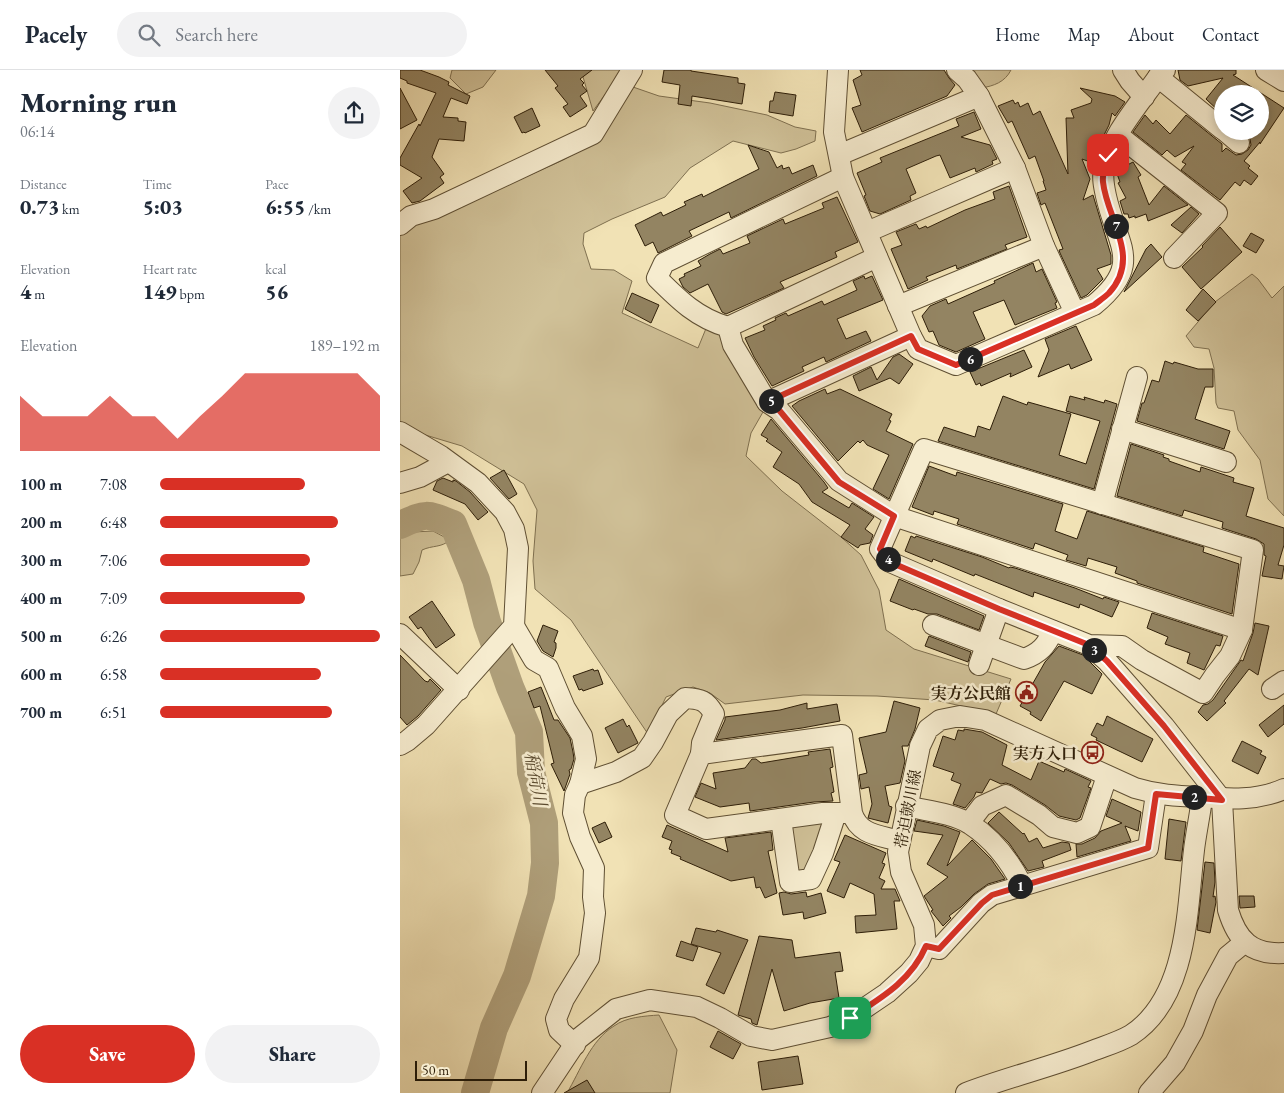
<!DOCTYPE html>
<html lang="en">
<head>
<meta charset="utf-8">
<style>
  body { margin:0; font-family:"EB Garamond","Noto Serif JP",serif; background:#f2f2f3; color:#1f2937; height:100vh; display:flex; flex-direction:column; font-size:19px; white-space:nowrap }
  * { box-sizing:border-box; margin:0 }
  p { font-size:16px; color:#747a83 }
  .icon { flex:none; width:28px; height:28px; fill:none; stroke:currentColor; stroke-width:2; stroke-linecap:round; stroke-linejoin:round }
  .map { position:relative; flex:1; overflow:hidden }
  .panel { display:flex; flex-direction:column; background:#fff; width:400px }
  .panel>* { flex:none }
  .tools { position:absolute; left:814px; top:15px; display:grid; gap:10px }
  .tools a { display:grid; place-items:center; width:55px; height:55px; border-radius:50%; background:#fff; box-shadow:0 2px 8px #0003; font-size:25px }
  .scale { position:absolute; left:15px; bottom:12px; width:112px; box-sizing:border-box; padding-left:5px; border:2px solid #2e1e08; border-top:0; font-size:14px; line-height:18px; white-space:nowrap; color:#2e1e08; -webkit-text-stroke:4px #f6eccf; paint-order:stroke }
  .pin { position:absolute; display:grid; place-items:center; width:42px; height:42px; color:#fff; margin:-21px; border-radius:10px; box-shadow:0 2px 8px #0006 }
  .km { position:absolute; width:25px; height:25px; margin:-12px; border-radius:50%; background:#222; color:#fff; font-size:14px; line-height:25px; text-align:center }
  .round { display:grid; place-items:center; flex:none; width:52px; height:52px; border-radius:26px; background:#f2f2f3 }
  .summary { display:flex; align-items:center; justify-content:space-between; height:85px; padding:0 20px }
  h1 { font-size:28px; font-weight:800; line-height:38px }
  .figures { display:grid; grid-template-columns:repeat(3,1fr); gap:8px; height:85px; padding:5px 20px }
  .figures div { display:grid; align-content:center }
  .figures b { font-size:21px; font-weight:800 }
  .figures small { font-size:14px; font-weight:400 }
  .figures p { font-size:14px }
  .chart { height:140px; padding:10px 20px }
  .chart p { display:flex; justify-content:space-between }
  .chart svg { width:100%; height:90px; margin-top:5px; fill:#d93025; opacity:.7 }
  .button { display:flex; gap:10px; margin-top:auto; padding:10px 20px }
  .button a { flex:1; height:58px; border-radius:30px; background:#d93025; color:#fff; font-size:20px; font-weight:800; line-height:58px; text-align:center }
  .button a+a { background:#f2f2f3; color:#1f2937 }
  ul { padding:0 20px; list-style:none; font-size:16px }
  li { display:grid; grid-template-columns:80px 60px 1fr; align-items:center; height:38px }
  li i { height:12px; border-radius:6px; background:#d93025 }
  header { display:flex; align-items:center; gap:30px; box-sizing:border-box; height:70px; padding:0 25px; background:#fff; border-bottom:1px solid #e0e1e3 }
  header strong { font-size:24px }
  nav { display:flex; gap:28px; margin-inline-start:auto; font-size:18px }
  .search { width:350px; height:45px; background:#f2f2f3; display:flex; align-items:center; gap:12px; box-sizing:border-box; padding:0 18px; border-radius:28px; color:#747a83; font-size:19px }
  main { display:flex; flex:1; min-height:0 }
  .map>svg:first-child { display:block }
  .green { fill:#d0c198; stroke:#7f7050 }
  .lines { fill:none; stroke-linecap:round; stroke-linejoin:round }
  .river { stroke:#af9f7a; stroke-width:28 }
  .building { fill:#938462; stroke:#2e1e08 }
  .minor-casing { stroke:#5f4f33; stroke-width:22 }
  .minor { stroke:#f6eccf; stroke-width:20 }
  .route-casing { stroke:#fff; stroke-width:10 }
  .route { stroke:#d93025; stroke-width:6 }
  .labels { text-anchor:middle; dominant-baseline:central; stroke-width:5; stroke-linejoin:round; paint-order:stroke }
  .poi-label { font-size:16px; font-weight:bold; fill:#2e1e08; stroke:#f6eccf; text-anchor:end }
  .street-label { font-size:16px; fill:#2e1e08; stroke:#f6eccf }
  .water-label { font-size:18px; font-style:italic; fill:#5b4b30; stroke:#f6eccf }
</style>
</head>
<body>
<header>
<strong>Pacely</strong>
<div class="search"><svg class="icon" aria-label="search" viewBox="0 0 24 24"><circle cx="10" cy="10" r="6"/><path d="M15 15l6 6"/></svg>Search here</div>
<nav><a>Home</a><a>Map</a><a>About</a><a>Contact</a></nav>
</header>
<main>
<section class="panel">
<div class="summary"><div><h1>Morning run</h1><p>06:14</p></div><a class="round"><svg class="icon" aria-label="share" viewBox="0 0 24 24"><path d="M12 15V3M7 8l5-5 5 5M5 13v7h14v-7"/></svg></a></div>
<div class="figures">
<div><p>Distance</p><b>0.73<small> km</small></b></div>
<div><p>Time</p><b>5:03</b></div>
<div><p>Pace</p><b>6:55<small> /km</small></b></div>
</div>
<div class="figures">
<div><p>Elevation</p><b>4<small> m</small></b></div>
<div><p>Heart rate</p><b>149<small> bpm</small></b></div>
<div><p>kcal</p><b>56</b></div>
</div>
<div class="chart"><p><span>Elevation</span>189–192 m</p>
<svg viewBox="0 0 160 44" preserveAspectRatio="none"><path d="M0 44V17L10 27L20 27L30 27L40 17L50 27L60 27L70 38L80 27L90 17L100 6L110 6L120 6L130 6L140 6L150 6L160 17V44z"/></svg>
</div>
<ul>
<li><b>100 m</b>7:08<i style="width:66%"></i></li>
<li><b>200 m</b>6:48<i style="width:81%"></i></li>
<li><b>300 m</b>7:06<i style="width:68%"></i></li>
<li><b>400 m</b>7:09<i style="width:66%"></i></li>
<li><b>500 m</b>6:26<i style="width:100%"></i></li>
<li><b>600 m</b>6:58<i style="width:73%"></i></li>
<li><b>700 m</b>6:51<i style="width:78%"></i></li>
</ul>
<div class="button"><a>Save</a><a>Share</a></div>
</section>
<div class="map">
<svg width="884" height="1023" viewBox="0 0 884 1023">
  <rect width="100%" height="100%" fill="#f1e2b5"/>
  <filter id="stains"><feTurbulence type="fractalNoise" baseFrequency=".004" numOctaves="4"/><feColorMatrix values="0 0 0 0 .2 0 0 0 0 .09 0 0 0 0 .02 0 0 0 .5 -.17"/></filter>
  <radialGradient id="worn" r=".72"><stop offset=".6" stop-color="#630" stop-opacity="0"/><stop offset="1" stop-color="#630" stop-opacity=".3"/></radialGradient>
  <!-- green -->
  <g class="green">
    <path d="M52 0H96L83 17 66 24 50 8Z"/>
    <path d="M181 0H223L193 41Z"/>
    <path d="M565 0H611C605 12 594 16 581 18Z"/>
    <path d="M233 17 259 26 310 33 367 45 395 57 416 61 415 71 396 79 381 83 333 71 290 98 265 127 212 149 184 163 183 174 191 199 214 200 232 211 222 243 298 278 307 256 320 265 363 342 351 363 346 386 382 421 441 467 461 485 479 520 486 560 514 579 611 609 596 644 535 630 477 626 403 625 325 634 310 623 293 617 266 627 248 664 171 550 135 519 133 491 137 440 124 414 62 376 12 361 0 355V160L59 137 163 90 198 71Z"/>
    <path d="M852 204 858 209 872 228 884 216V446L868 429 860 390 838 360 834 341 818 338 816 333 814 298 809 279 794 277 786 266 815 232Z"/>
    <path d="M0 455 13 462 33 461 50 470C41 478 33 475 22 480L19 492 13 504 0 506Z"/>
    <path d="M421 749 426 758 406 804 399 805 391 754Z"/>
    <path d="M259 945 277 980 270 1023H167C180 1001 191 970 214 956 226 947 245 946 259 945Z"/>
  </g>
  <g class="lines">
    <!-- river -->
    <path class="river" d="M0 455C27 443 25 443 53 454L76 510 87 552 110 617 129 662 131 702 144 753 145 793 141 826 117 906 94 958 75 1023"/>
  </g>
  <!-- building -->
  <g class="building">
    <path d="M0 0H20L39 7 49 12 48 15 70 26 67 34 51 28 43 47 58 48V51L66 52 64 71 39 69 32 87 44 104 40 107 44 113 20 131 12 133 3 121 22 108 0 95V88L19 54 20 56 36 23 7 13V11L0 8Z"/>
    <path d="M145 0H192L180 9 184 13 182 15 187 21 180 26 187 36 170 47 163 37 168 34 155 18 158 16Z"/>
    <path d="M264 0H291V1L338 8V13L345 14 342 34 292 26 291 36 278 34 280 15 262 12Z"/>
    <path d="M460 0H544L549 8 555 15 547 26 462 62 452 38 461 35 453 10 462 5Z"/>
    <path d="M778 0H836V4L833 5 884 38 860 74V72L844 91 850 96 848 98 858 106 851 115 844 110 840 116 835 112 820 130 781 100 786 94 782 92 794 76 775 87 767 80 762 85 733 62 745 45 753 54 756 50 770 64 786 45 822 74V82L826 78 836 85 842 84 848 80 851 75 850 69 844 61H860V24H822V44L806 29 823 8 788 16 780 10Z"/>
    <path d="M0 18 17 50 0 59Z"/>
    <path d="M680 18 715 26 725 32 715 46 712 43 709 55 701 71 693 93 682 89 690 109 683 130 693 125 711 185V194L697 199 703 209 687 225 681 228 660 183 659 180 663 179 645 133 641 135 637 123 646 120 643 111H644L635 86 629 89 612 51 608 53 598 36 613 30 615 34 618 32 620 37 628 33 633 45 640 41 668 104 666 48H674L671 40 691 33 692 29Z"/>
    <path d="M375 22 396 25 393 46 369 42 370 31H373Z"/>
    <path d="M132 38 140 56 125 63 124 62 122 63 114 47Z"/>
    <path d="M574 42 581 59 561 67 590 75 597 89 592 91 593 94 576 102 575 98 550 108 540 85 536 86 506 99 516 123 510 126 511 130 480 144 470 141 464 126 466 125 457 103 482 92 480 88 559 56 556 49Z"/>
    <path d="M348 75 369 82 377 98 382 95 383 99 389 97 392 104 413 95 417 106 331 148 329 142 289 161 292 166 258 183 253 172 245 176 235 155 261 142 263 146 286 135 284 132 302 124 303 127 359 99Z"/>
    <path d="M733 92 741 105 738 107 749 135 764 116 788 135 748 151 746 144 735 148V146L729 148 728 144H724L720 131 726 128 718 113 720 112 716 101Z"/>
    <path d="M609 116 627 167 605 175 607 179 557 199 556 195 526 207 528 210 508 219 491 179 502 175 496 162 516 154 519 159 526 156 527 158 565 140 595 129 593 122Z"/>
    <path d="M437 127 458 172 435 182 437 187 380 212 384 218 326 244 322 242 308 214 290 223 283 217 279 209 285 206 284 204 301 196 298 191 310 184 320 179 323 184 350 173 347 166 383 149 385 154 424 138 422 133Z"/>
    <path d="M791 137 799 144 782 163 771 155Z"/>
    <path d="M820 157 842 182 801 219 782 197 803 177 802 176Z"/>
    <path d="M851 163 864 170 856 183 843 176Z"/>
    <path d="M751 174 762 187 724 222 746 179Z"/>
    <path d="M633 193 636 202 642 199 657 232 655 233 657 238 615 255 604 230 573 242 585 269 556 282 539 275 533 261 529 262 522 246 530 236 546 229 548 234 595 213 594 211Z"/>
    <path d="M464 206 465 209 472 206 483 230 437 249 446 269 466 261 471 271 426 292 424 287 402 297 404 301 372 316 354 287 345 268 365 260 363 256 376 250 375 248 386 243 388 246 422 231 424 235 457 220 453 211Z"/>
    <path d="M803 219 816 232 798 251 786 240Z"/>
    <path d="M232 223 259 235 251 253 225 239Z"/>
    <path d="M676 256 692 290 671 299 669 294 638 307 649 280 645 269Z"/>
    <path d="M624 280 632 297 610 307 611 303 581 316 580 313 576 315 570 302Z"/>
    <path d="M499 284 513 294 499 314 490 308 459 321 453 306 471 297 477 310 493 287Z"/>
    <path d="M765 291 773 294 774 292 798 299H813V317H805L795 349 830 361 824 379 737 351 742 333H744L752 310 759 312Z"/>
    <path d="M425 319 427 324 440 319 492 344 489 350 491 351 486 361 513 374 489 429 473 419 489 385 467 375 463 370 460 373 458 371 438 391 392 336 399 331Z"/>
    <path d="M603 326 627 335 628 332 671 344 659 385 686 394 700 351 666 341 670 326 685 330 684 327 704 333 705 330 717 334 694 419 538 371 544 357 575 367 578 356 590 360Z"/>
    <path d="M371 349 424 412 428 418 422 422 449 438 452 433 474 447 465 459 473 465 470 473 460 475 458 478 441 467 450 455 412 432 399 414 373 397 382 382 366 371 368 369 361 365Z"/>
    <path d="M731 374 764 385 763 387 769 389V391L800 402 801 397 834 408 833 412 854 418 846 446 884 458V475L878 495 884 496 882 509 862 506 866 486 864 485V474L856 469 822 458 823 452 784 440 782 446 717 426Z"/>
    <path d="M529 396 556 406 557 402 663 434 655 461 677 469 687 441 804 477 803 482 839 494 832 544 737 513V511L715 503 717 497 688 488 686 496 666 490 668 485 635 473 633 479 557 454 559 449 534 441 533 445 512 437Z"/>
    <path d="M104 400 117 424 109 429 90 408Z"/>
    <path d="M43 408 53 412V410L56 411 70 422 88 442 78 450 65 434 33 420 37 411Z"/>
    <path d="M511 466 515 468 516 466 582 487 609 498 610 497 615 498 675 518 703 529 704 527 719 532 712 547 680 534 679 538 634 522 633 527 575 504 574 506 533 489 532 492 505 481Z"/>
    <path d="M499 509 584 546 579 560 537 544H528L514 539 513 540 490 531Z"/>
    <path d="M32 531 55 565 36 578 21 557 18 559 9 547Z"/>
    <path d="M752 543 823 566 820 576 816 575 804 600 787 593 790 583 765 574 768 567 747 558Z"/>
    <path d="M855 553 869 556 858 605 849 599 824 631 826 633 807 651 798 642 803 635 808 634 813 630 841 590 843 591 853 563Z"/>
    <path d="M143 555 158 561 154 572 156 573V578L153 587 143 581 137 571Z"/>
    <path d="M529 566 571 582 568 592 525 576Z"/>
    <path d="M659 576 683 585 702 604 692 624 664 611 641 651 630 644 631 642 620 636 645 592Z"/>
    <path d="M0 585 25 611 28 612 30 609 41 620 18 646 7 655 0 647Z"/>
    <path d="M193 599 194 601 198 600 203 614 183 621 182 619 179 620 173 606Z"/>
    <path d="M141 617 154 650H158L170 668 173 682 174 689 171 699 169 700 170 704 164 721 151 694 154 693 140 636 134 638 128 622Z"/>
    <path d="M494 631 520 638 515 659 508 676H502L505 691 500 713 485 716 489 736 492 737 488 753 468 748 472 734 469 717 461 719 459 705 467 703 459 668 486 662Z"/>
    <path d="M407 633V639L437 634 440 651 402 658 316 670 325 650V647L380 640Z"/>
    <path d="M884 635V654L868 667 859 655Z"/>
    <path d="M707 646 753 669 742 692 696 670 697 668 691 665 697 653 703 656Z"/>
    <path d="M223 649 227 657 229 655 238 673 218 683 205 658Z"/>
    <path d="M564 659 582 662 607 675 602 695 631 710 639 691 664 702 665 699 691 711 688 717 691 718 680 748 676 750 659 746 645 735 612 715 606 713 601 714 590 709 582 723 576 722 574 727 565 738 553 734 561 714 551 710 554 703 533 696 543 666 555 670 558 660 564 661Z"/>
    <path d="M842 671 862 681 860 684 866 687 858 704 832 691Z"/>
    <path d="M430 679 433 697 430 698 434 722 431 723 433 731 414 732 350 741 349 733 320 737 295 727 301 713 316 719 313 703 345 698 352 689H356L361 693 409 685 408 682Z"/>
    <path d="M712 729 741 742 738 761 725 756 731 771 677 787 676 774H682L695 768 701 761 722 753 706 746Z"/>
    <path d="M599 742 623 764 624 763 629 772 637 768 643 778 662 772 669 773 671 780 642 791 644 797 628 801 609 773 588 753Z"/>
    <path d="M769 749 786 752 781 791 765 789Z"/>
    <path d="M517 750 544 756 560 762 547 796 572 770 591 789 605 809 588 814 574 824 561 837 549 846 551 848 543 856 531 841 533 840 524 826 548 807 527 794 543 765 514 761Z"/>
    <path d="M205 752 212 767 199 773 192 758Z"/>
    <path d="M267 755 328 782 325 768 371 762 373 780 368 781 377 823 365 828 360 817 356 818 354 807 331 811 280 789 281 787 271 783 272 780 269 779 272 771 262 767Z"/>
    <path d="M445 765 486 783 482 793 485 794 479 808 485 811 481 819H495L500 831H494L497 859 456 863 455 846 476 845 474 824 450 813 444 828 427 821 440 792 434 790Z"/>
    <path d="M805 792 814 793 815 812 813 827 815 826 816 832 810 863 797 860Z"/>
    <path d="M384 822 391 824 406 822 407 827 421 823 426 843 404 849 403 842 383 845 379 823Z"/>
    <path d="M839 826H854L855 837 840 838Z"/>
    <path d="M296 858 316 862 317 860 348 870 324 924 306 915 321 883 291 874Z"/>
    <path d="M359 866 392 870 395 888 440 882 443 901 435 902 439 928 410 933 384 941 372 899 357 955 352 953 351 949 338 945Z"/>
    <path d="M281 871 298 877 293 891 276 886Z"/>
    <path d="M318 961 341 974 333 989 310 977Z"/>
    <path d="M398 986 403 1014 362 1020 358 992Z"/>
    <path d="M187 1010 195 1023H164Z"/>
  </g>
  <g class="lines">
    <defs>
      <g id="minor">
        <path d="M438 0 434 62 443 107 511 266 518 279 556 295 694 235C744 194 717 176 706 126 704 117 702 108 704 99 709 68 740 33 758 7L765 0"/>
        <path d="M557 0 567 9 579 26 615 98 644 176 675 243"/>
        <path d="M723 0 730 11 744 27"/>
        <path d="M866 0 884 11"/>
        <path d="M758 7 822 59"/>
        <path d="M825 61 839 73"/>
        <path d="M718 65 817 143 774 188"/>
        <path d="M439 85 579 26"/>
        <path d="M443 107 264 193 257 208C279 230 297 248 328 257L333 275 367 332 379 340 439 411 494 446 842 560"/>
        <path d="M0 155 11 146 34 139 193 64 232 0"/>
        <path d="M467 162 615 98"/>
        <path d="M498 236 644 176"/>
        <path d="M328 257 477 187"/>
        <path d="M367 332 511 266"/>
        <path d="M722 359 826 392"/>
        <path d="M0 362 41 386 78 413 105 442 114 459 118 478 114 556 26 655 7 671 0 675"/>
        <path d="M0 413 20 407 48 392"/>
        <path d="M702 434 737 307"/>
        <path d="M533 555 624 589C640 583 646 576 653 561"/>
        <path d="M114 556 134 590 148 598 165 638 182 666 186 689 180 714 175 725 173 743 180 767 194 798 193 827 195 843 189 888 164 929 156 949 159 960 175 975"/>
        <path d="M0 564 59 620"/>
        <path d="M689 575 722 576 742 590 803 623 815 605 830 586 842 560 853 480 524 379 480 479 490 492 599 539 689 575 707 591 764 656 822 730 828 840C837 870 851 885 884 883"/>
        <path d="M579 595 599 539"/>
        <path d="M872 619 884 611"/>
        <path d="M180 714 216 702 242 688 253 672 268 644 285 628C301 629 306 630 314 644L302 673 301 684"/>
        <path d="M506 736C527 741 552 743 570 754 593 769 610 791 622 815"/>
        <path d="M452 743H423L306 759 275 745 301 684 442 665 452 743C459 765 479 765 499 771"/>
        <path d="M381 749 390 812 411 809 423 783 436 743"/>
        <path d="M569 753 582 736 606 725 639 745 653 757 677 763 690 757 707 706"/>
        <path d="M526 876 539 879 581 833 592 825 748 778 756 724"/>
        <path d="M142 1023 178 969 216 939 250 930 297 937 320 948 351 966 372 970 430 957 450 948 487 923 509 903 519 891 526 876 524 855 501 802 498 782 520 676 528 659 540 650 560 646 585 650 735 718C758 725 776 726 800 727 829 729 857 731 884 719"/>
        <path d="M566 1023C608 1007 651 997 692 981 705 976 719 972 731 965 788 928 787 840 794 780 796 763 800 745 802 728"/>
        <path d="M749 1023 775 993 793 961 807 925 828 886 845 872"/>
      </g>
    </defs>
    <!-- minor casing -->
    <use href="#minor" class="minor-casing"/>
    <!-- minor -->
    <use href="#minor" class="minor"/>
  </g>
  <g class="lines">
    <defs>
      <path id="route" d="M450 948C481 928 511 911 526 876L539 879 582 833 592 825 748 778 756 724 822 730 764 656 707 591 689 575 599 539 490 492 480 479 494 446 439 412 379 340 367 332 511 266 518 279 556 295 694 235C699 231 705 227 709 223 742 187 707 150 703 112 702 103 705 94 708 85"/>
    </defs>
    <!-- route casing -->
    <use href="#route" class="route-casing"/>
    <!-- route -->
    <use href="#route" class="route"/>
  </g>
  <!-- icons -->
  <defs>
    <symbol id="civic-ring" viewBox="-11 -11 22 22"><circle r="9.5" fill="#f6eccf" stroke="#8f2418" stroke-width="1.5"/><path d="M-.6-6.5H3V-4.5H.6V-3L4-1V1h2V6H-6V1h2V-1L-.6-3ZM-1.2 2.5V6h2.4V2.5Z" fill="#8f2418"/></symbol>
    <symbol id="bus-ring" viewBox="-11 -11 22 22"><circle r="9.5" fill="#f6eccf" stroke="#8f2418" stroke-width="1.5"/><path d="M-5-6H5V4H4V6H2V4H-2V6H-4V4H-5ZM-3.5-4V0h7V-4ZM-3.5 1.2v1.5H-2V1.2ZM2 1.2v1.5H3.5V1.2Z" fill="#8f2418"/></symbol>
  </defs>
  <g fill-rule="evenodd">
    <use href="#civic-ring" x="614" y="610" width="25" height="25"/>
    <use href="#bus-ring" x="680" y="670" width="25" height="25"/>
  </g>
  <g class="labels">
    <!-- poi labels -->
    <g class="poi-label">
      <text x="611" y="623">実方公民館</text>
      <text x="677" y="683">実方入口</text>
    </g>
    <!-- street labels -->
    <g class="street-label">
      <text transform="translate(508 739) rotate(-79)">帯迫皷川線</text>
    </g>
    <!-- water labels -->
    <g class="water-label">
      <text transform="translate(136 709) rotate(80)">稲荷川</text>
    </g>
  </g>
  <rect width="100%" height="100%" filter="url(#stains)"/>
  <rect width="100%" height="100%" fill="url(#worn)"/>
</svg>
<div class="tools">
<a><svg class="icon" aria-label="layers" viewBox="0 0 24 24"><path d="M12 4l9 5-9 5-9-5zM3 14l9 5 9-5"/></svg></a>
</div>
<div class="scale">50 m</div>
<div class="pin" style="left:450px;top:948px;background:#1e9e55"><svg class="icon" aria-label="arrive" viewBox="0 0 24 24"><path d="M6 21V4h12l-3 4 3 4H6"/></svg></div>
<div class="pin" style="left:708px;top:85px;background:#d93025"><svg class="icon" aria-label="check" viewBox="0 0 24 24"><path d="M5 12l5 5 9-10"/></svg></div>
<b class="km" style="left:620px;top:816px">1</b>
<b class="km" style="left:794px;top:727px">2</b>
<b class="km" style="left:694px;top:580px">3</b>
<b class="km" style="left:488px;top:489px">4</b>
<b class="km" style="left:371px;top:331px">5</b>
<b class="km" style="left:570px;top:289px">6</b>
<b class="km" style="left:716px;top:156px">7</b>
</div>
</main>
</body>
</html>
